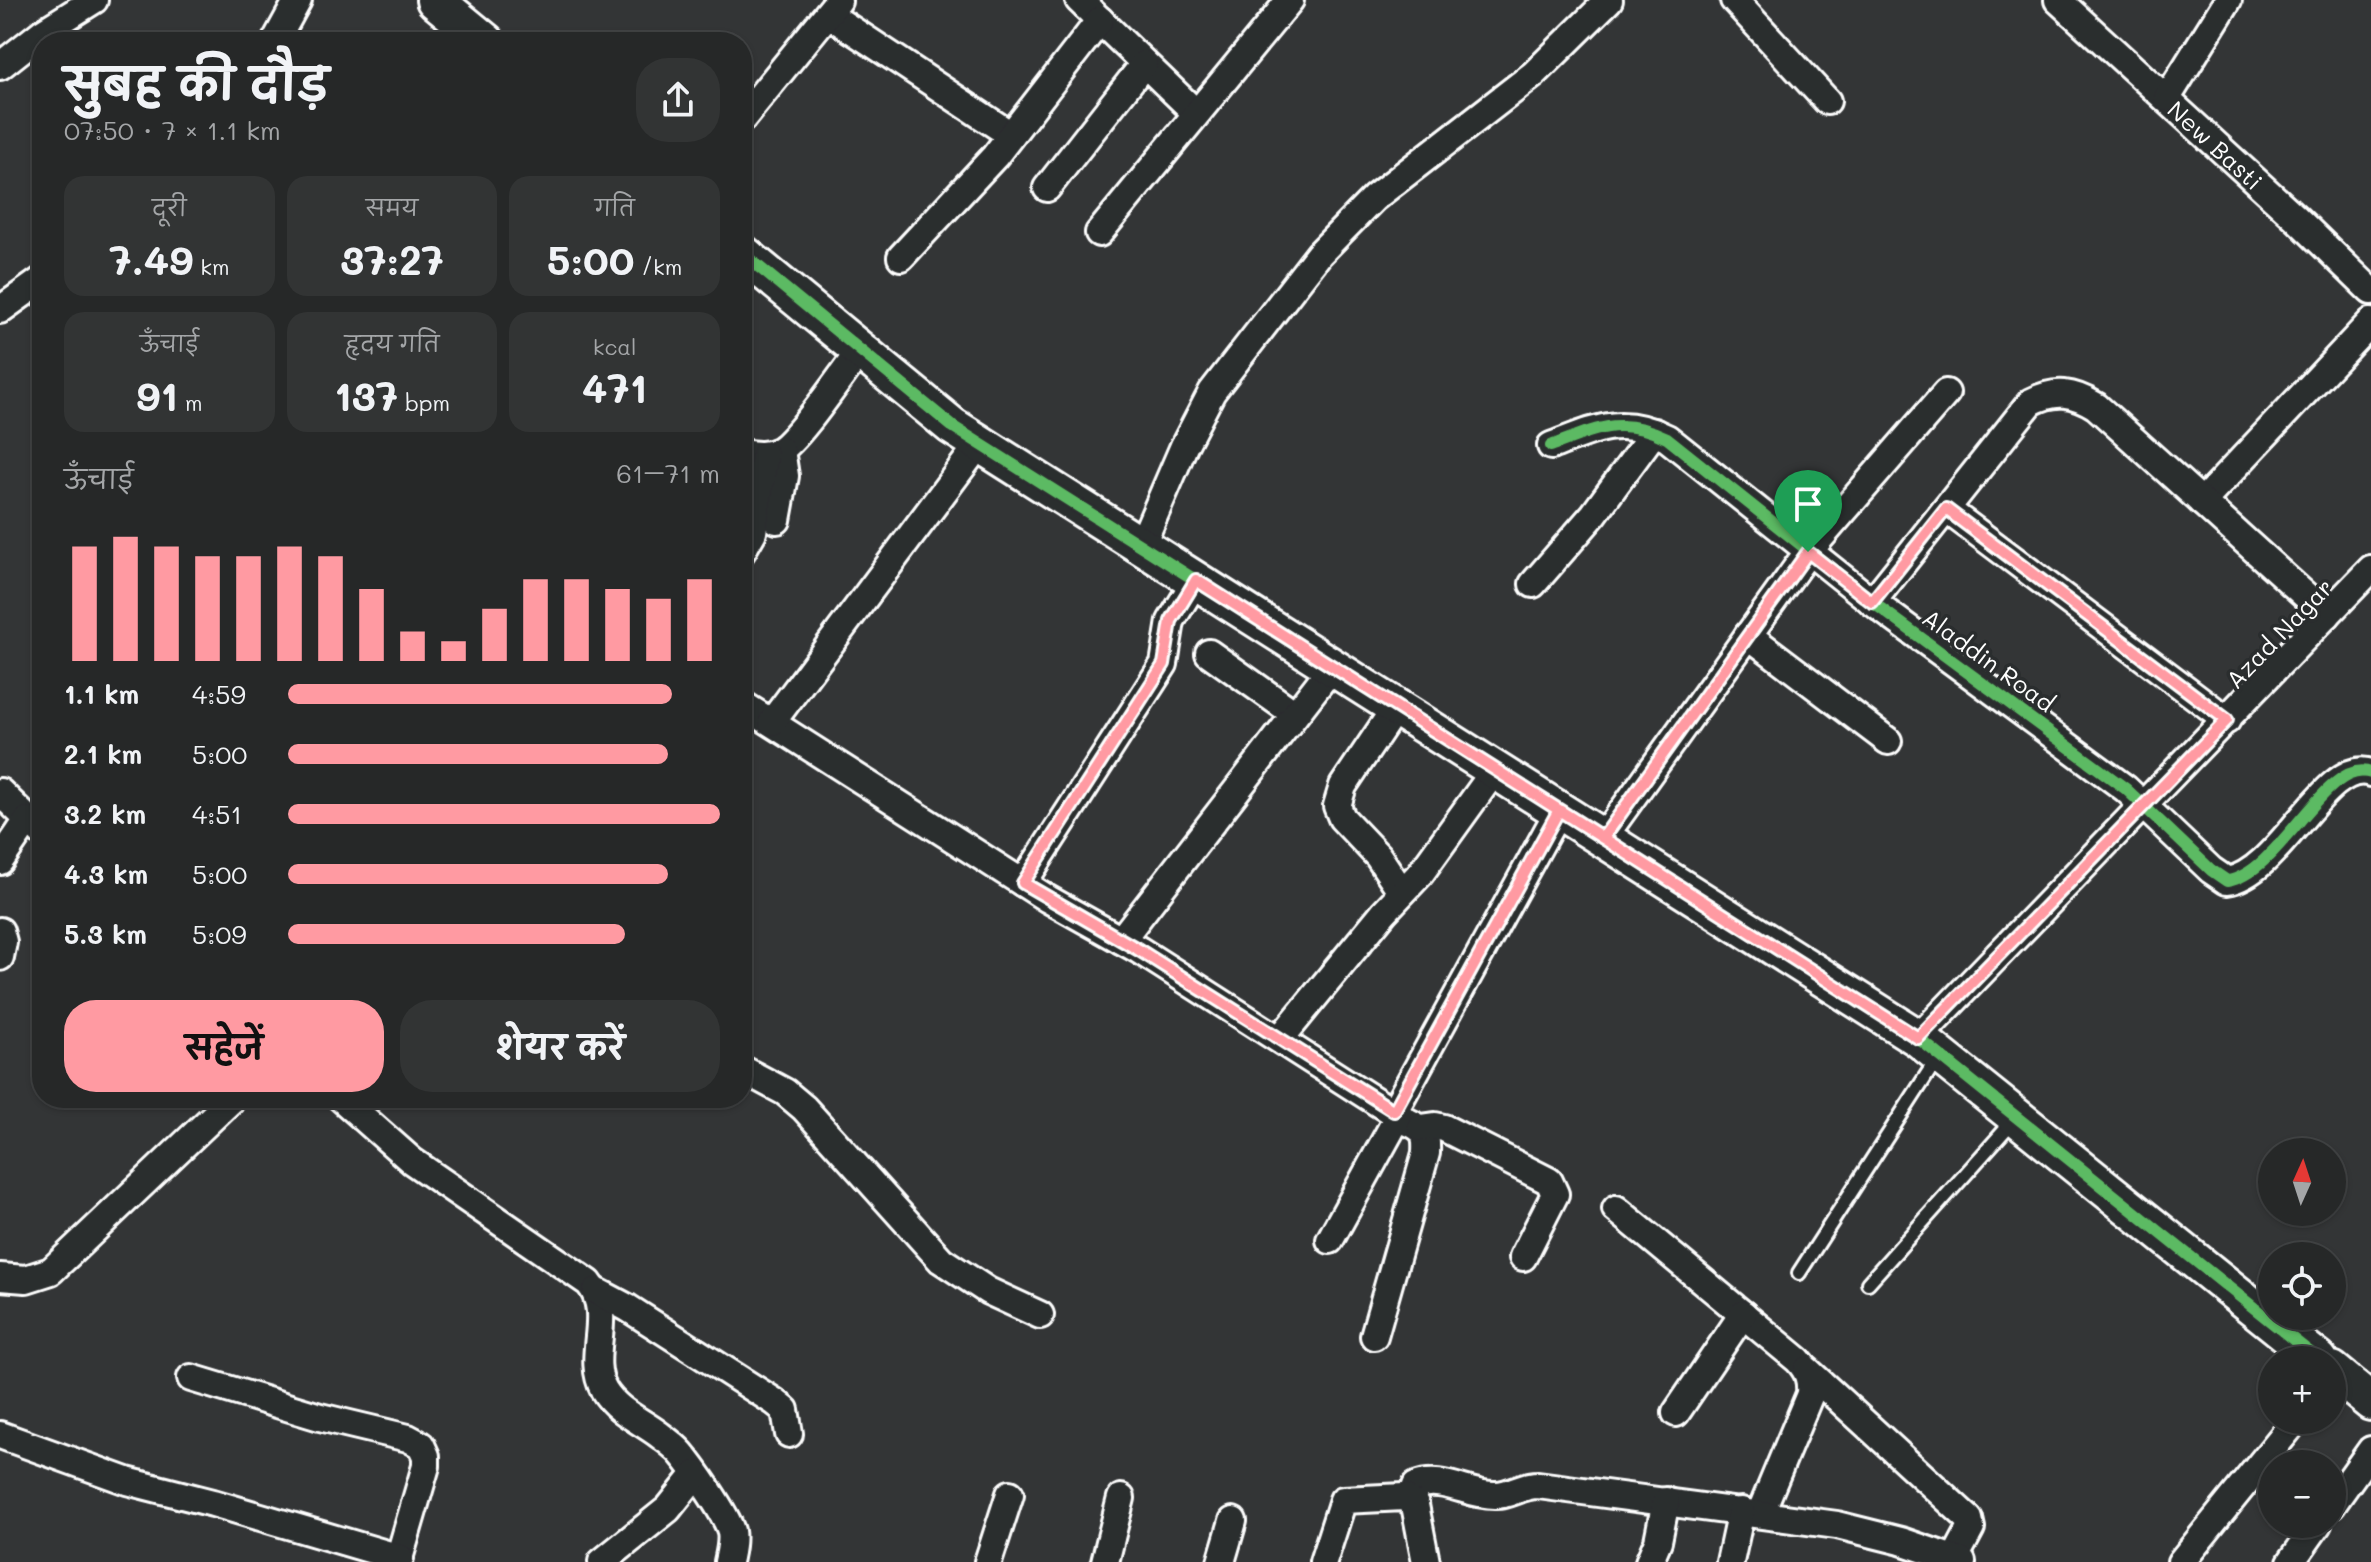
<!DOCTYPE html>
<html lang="hi">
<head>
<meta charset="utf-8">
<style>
  body { margin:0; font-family:Mali,"Playpen Sans Deva",sans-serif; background:#323434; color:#f1f3f6; height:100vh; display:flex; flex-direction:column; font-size:30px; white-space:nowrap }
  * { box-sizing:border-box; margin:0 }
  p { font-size:26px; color:#a4a6a8 }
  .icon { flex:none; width:44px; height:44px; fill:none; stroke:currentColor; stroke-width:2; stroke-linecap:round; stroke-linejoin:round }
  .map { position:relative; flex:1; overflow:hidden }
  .panel { position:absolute; left:32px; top:32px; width:720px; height:1076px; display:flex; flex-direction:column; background:#262828; border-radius:32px; box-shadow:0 2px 6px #0004,0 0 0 2px #424445 }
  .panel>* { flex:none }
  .needle { width:52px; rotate:3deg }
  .buttons { position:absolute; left:2258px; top:1138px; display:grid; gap:16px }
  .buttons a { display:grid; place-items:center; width:88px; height:88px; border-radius:50%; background:#262828; box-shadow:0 2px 6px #0004,0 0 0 2px #424445; font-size:40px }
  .pin { position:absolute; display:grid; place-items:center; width:68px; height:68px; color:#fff; margin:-82px -34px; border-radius:50% 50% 50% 0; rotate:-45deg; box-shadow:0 0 8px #0007 }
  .pin .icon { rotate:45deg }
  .round { display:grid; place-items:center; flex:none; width:84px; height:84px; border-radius:32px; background:#323434 }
  .overview { display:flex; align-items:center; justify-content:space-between; height:136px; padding:0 32px }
  h1 { font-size:44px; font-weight:700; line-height:60px }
  .stats { display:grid; grid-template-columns:repeat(3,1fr); gap:12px; height:136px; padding:8px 32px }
  .stats div { display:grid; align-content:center; border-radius:20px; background:#323434; text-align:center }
  .stats b { font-size:40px; font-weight:700 }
  .stats small { font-size:22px; font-weight:400 }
  .stats p { font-size:22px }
  .chart { height:224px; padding:16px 32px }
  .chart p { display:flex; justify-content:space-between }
  .chart svg { width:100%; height:144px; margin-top:8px; stroke:#ff9aa2; stroke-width:6 }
  .cta { display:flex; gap:16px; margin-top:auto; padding:16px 32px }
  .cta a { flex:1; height:92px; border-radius:32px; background:#ff9aa2; color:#111; font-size:32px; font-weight:700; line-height:92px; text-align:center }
  .cta a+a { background:#323434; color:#f1f3f6 }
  ul { padding:0 32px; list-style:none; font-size:26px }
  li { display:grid; grid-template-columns:128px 96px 1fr; align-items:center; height:60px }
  li i { height:20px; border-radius:10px; background:#ff9aa2 }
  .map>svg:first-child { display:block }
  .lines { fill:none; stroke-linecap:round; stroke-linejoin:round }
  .lane-casing { stroke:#fff; stroke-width:18 }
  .street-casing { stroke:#fff; stroke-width:32 }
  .secondary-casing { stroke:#fff; stroke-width:42 }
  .lane { stroke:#2a2d2e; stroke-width:12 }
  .street { stroke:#2a2d2e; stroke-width:26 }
  .secondary { stroke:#2a2d2e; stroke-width:36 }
  .cycleway-casing { stroke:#2a2d2e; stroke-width:17 }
  .cycleway { stroke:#5cba63; stroke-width:12 }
  .route-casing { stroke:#fff; stroke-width:16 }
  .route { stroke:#ff9aa2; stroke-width:10 }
  .labels { text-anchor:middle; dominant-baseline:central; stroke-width:7; stroke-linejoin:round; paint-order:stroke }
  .street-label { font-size:24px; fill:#fff; stroke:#2a2d2e }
</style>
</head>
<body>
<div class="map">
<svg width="2371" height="1562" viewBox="0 0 2371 1562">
  <rect width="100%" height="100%" fill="#333536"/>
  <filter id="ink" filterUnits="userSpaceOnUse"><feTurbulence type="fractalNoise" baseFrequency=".0125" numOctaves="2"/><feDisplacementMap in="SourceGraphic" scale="16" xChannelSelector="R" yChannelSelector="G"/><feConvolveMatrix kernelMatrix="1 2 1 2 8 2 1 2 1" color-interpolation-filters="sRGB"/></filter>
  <g filter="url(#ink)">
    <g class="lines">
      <defs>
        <g id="lane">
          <path d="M1799 1273 1937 1059"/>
          <path d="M1868 1283 2014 1120"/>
        </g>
        <g id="street">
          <path d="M1079 0 1196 113"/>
          <path d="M1734 0 1827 101"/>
          <path id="s1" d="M2058 0 2295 217 2371 291"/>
          <path d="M828 14 1011 135"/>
          <path d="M275 42 298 0"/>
          <path d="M0 66 43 32 94 0"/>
          <path d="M2167 98 2228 0"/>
          <path d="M742 119 838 1"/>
          <path d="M1047 188 1144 64"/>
          <path d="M1099 233 1290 0"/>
          <path d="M901 257 995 156 1100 20"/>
          <path d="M0 310 42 280"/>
          <path d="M1551 446C1596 429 1620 415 1667 438L1879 607 2126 789 2211 870 2227 881C2281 873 2326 756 2371 773"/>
          <path d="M742 453C754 455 768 457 780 450 799 439 844 371 861 350"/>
          <path d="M2202 502 2371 322"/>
          <path d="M1946 509 2227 720"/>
          <path d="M777 520 785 476 781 450"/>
          <path d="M1141 546 1184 446 1212 392 1319 254 1374 198 1534 74 1609 0"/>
          <path d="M742 551 753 532 765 455"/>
          <path d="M1533 584 1594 514 1654 432"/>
          <path d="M1872 602 2031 402C2056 389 2073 392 2096 406L2327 615"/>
          <path d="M1748 635 1888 741"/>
          <path d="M1209 653 1295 714"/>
          <path d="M742 704 1048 899 1139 950 1408 1122C1425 1129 1427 1135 1426 1153L1374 1336"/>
          <path d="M1396 707 1343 786 1337 806 1342 818 1378 856 1402 892"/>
          <path d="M772 722 980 443"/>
          <path d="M0 792 42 833"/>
          <path d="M1603 838 1808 552 1946 393"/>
          <path d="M0 861 28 820"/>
          <path d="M1023 883 1164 664 1171 621 1196 580"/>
          <path d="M0 931 3 942 0 957"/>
          <path d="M1121 940 1332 667"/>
          <path d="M1918 1038 2371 569"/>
          <path d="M1280 1039 1384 912 1420 874 1495 770"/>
          <path d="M742 1069 785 1092 804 1108 941 1260 988 1291 1040 1315"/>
          <path d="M341 1098 412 1161 589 1283C615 1315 585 1355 604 1390 616 1410 639 1420 657 1433 665 1439 674 1445 681 1453 693 1467 726 1514 731 1531 733 1542 730 1552 728 1562"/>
          <path d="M1394 1111 1559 810"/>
          <path d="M1421 1128 1435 1126 1444 1128 1549 1181 1555 1194 1523 1257"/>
          <path d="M1616 1209 1798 1360C1808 1371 1811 1379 1810 1394L1760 1514"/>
          <path d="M1330 1240 1399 1115"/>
          <path d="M0 1277 26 1279 51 1271 233 1098"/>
          <path d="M596 1291 628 1308 775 1402 785 1410 789 1434"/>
          <path d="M1807 1370 1969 1519 1971 1528 1955 1558"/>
          <path d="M191 1378 320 1417 408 1438 421 1445 426 1456V1466L398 1562"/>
          <path d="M1676 1413 1743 1314"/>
          <path d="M0 1435 127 1481 213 1503 400 1558"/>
          <path d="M1411 1501 1416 1486C1442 1475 1469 1496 1496 1495 1511 1495 1521 1485 1538 1485L1837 1525 1901 1541 1962 1562"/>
          <path d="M2332 1505 2371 1450"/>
          <path d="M602 1562 668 1509 696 1474"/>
          <path d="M988 1562 1010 1494"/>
          <path d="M1105 1562 1121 1498"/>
          <path d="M1221 1562 1233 1521"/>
          <path d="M1323 1562 1343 1500 1404 1497 1415 1505 1426 1562"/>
          <path d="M1649 1562 1658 1541 1666 1501"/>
          <path d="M1730 1562 1741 1511"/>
          <path d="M2181 1562 2296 1420"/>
          <path d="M2291 1562 2318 1524"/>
        </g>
        <g id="secondary">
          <path d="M435 0 486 42"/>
          <path d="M742 253 952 426 1918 1038 2319 1360"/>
          <path d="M2332 1370 2371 1402"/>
        </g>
      </defs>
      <!-- lane casing -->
      <use href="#lane" class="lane-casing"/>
      <!-- street casing -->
      <use href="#street" class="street-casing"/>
      <!-- secondary casing -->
      <use href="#secondary" class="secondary-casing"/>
      <!-- lane -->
      <use href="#lane" class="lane"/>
      <!-- street -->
      <use href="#street" class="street"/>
      <!-- secondary -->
      <use href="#secondary" class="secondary"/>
      <defs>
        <g id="cycleway">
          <path d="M742 253 952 426 1918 1038 2319 1360"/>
          <path d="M1551 446C1596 429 1620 415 1667 438L1879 607 2126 789 2211 870 2227 881C2281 873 2326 756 2371 773"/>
        </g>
      </defs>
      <!-- cycleway casing -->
      <use href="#cycleway" class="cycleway-casing"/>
      <!-- cycleway -->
      <use href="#cycleway" class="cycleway"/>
    </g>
  </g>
  <g class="lines" filter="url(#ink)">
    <defs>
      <path id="route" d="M1808 552 1603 838 1559 810 1196 580 1171 621 1164 664 1023 883 1139 950 1394 1111 1559 810C1678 886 1798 962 1918 1038L2227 720 1946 509 1872 602 1808 552"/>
    </defs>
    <!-- route casing -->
    <use href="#route" class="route-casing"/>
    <!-- route -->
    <use href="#route" class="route"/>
  </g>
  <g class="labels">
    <!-- street labels -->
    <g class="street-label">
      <text stroke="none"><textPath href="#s1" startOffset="214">New Basti</textPath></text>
      <text transform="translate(2279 633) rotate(-46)">Azad Nagar</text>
      <text transform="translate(1989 660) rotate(36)">Aladdin Road</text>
    </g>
  </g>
</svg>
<div class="buttons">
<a><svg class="needle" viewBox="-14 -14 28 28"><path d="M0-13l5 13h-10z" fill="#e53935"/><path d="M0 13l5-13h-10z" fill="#a4a6a8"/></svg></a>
<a><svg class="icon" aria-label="locate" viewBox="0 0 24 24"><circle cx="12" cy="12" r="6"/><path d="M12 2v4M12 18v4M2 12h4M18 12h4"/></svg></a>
<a>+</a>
<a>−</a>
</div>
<div class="pin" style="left:1808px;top:552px;background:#1e9e55"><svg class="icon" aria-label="arrive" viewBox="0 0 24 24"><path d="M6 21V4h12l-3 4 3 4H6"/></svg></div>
<section class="panel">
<div class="overview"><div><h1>सुबह की दौड़</h1><p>07:50 · 7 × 1.1 km</p></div><a class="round"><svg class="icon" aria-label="share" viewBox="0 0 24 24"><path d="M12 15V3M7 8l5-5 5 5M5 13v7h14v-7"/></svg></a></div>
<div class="stats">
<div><p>दूरी</p><b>7.49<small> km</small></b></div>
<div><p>समय</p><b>37:27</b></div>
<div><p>गति</p><b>5:00<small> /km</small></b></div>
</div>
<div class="stats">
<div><p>ऊँचाई</p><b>91<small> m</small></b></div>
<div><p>हृदय गति</p><b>137<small> bpm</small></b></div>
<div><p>kcal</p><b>471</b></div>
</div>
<div class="chart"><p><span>ऊँचाई</span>61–71 m</p>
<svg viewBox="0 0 160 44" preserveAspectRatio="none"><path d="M5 44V9M15 44V6M25 44V9M35 44V12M45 44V12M55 44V9M65 44V12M75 44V22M85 44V35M95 44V38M105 44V28M115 44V19M125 44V19M135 44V22M145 44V25M155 44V19"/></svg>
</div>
<ul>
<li><b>1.1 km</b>4:59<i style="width:89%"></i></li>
<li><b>2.1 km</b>5:00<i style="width:88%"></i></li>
<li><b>3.2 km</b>4:51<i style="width:100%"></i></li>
<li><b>4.3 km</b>5:00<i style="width:88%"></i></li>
<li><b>5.3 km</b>5:09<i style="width:78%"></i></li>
</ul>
<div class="cta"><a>सहेजें</a><a>शेयर करें</a></div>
</section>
</div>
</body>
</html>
